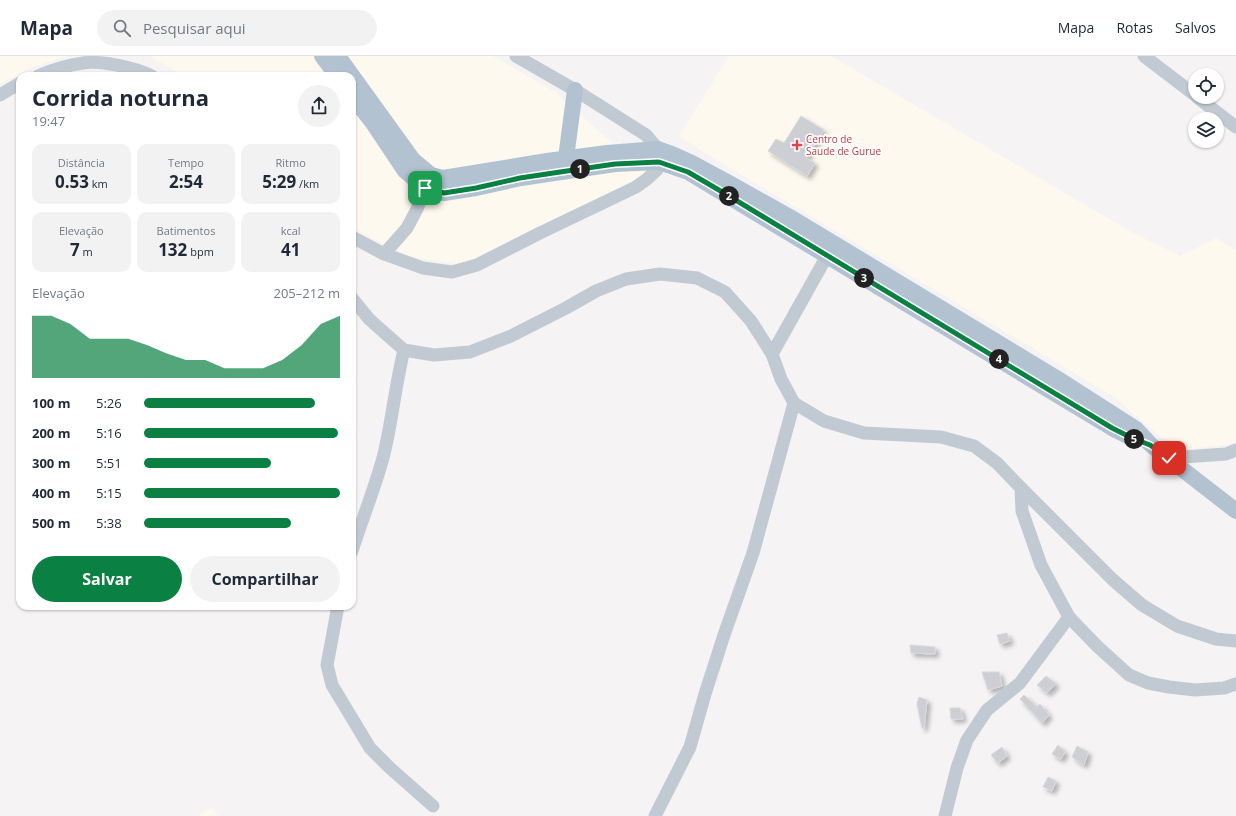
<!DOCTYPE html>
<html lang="pt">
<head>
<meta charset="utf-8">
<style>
  body { margin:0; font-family:"Open Sans",sans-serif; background:#f2f2f3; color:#1f2937; height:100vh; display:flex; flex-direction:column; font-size:15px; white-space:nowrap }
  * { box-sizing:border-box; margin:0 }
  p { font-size:13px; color:#747a83 }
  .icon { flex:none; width:22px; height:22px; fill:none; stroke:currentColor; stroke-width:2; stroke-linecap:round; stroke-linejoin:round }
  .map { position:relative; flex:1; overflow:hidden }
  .drawer { position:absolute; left:16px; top:16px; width:340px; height:538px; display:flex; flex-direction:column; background:#fff; border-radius:12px; box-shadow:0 1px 3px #0004 }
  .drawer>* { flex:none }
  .controls { position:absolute; left:1188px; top:12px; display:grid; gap:8px }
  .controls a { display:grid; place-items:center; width:36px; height:36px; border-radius:50%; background:#fff; box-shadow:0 1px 3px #0004; font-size:20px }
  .pin { position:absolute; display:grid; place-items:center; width:34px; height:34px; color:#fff; margin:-17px; border-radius:8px; box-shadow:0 2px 6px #0006 }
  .km { position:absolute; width:20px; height:20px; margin:-10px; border-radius:50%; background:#222; color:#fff; font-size:11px; line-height:20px; text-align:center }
  .round { display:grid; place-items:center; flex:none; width:42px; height:42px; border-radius:21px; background:#f2f2f3 }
  .summary { display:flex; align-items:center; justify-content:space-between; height:68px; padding:0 16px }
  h1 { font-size:22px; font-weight:700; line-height:30px }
  .metrics { display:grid; grid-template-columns:repeat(3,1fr); gap:6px; height:68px; padding:4px 16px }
  .metrics div { display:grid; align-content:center; border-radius:10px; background:#f2f2f3; text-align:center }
  .metrics b { font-size:17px; font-weight:700 }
  .metrics small { font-size:11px; font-weight:400 }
  .metrics p { font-size:11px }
  .chart { height:112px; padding:8px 16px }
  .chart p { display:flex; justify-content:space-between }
  .chart svg { width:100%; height:72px; margin-top:4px; fill:#0b8043; opacity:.7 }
  .button { display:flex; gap:8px; margin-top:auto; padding:8px 16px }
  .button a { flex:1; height:46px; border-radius:24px; background:#0b8043; color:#fff; font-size:16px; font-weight:700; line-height:46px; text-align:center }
  .button a+a { background:#f2f2f3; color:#1f2937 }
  ul { padding:0 16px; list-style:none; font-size:13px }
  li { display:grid; grid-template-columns:64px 48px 1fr; align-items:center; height:30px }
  li i { height:10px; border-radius:5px; background:#0b8043 }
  header { display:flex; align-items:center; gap:24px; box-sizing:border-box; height:56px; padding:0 20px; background:#fff; border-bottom:1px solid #e0e1e3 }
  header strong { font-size:19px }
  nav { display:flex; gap:22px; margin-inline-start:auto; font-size:14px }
  .search { width:280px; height:36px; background:#f2f2f3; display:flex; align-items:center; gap:10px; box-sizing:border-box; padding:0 14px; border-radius:22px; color:#747a83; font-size:15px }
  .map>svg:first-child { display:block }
  .commercial { fill:#fdf9ef }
  .building { fill:#cdcfd5; stroke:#d7d9de; filter:url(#shadow) }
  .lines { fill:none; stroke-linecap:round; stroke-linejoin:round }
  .minor { stroke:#c1cad2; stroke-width:13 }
  .major { stroke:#b3c2d1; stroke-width:16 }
  .route-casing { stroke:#fff; stroke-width:8 }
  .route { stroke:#0b8043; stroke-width:5 }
  .health-dot { fill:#e0444e; stroke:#fff; stroke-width:1.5 }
  .labels { text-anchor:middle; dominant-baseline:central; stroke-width:3.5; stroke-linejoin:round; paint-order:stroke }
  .health-label { font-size:10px; fill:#be3a42; stroke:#fff; text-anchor:start }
</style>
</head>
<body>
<header>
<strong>Mapa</strong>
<div class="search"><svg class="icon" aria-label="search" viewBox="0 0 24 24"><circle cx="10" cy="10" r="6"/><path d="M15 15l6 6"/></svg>Pesquisar aqui</div>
<nav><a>Mapa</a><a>Rotas</a><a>Salvos</a></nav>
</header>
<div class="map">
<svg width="1236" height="760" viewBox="0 0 1236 760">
  <defs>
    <filter id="shadow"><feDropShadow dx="3.5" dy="3.5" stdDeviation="2" flood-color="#0004"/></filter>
  </defs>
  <rect width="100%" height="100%" fill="#f5f3f3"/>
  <!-- commercial -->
  <g class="commercial">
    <path d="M0 0H68L30 12 0 28Z"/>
    <path d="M150 0H493L555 36 647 118 460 209 409 200 352 172V20H183Z"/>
    <path d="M729 0H831L1135 178 1181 200 1216 182 1236 194V386L1225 389 1191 393 1161 381 1114 341 705 97 679 80Z"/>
    <path d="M212 752 218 760H198Z"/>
  </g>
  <!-- building -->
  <g class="building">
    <path d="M801 60 824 74 806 102 815 107 807 120 768 95 776 83 784 87Z"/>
    <path d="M1007 577 1010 585 1000 588 997 579Z"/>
    <path d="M910 589 935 591V598L911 597Z"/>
    <path d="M982 616H999L1002 630 988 634Z"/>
    <path d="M1046 620 1056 628 1047 637 1037 629Z"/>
    <path d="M1024 639 1037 651 1040 648 1049 659 1042 667 1020 643Z"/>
    <path d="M919 641 927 644 924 672H922L917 648Z"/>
    <path d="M950 652H960L963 663H951Z"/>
    <path d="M1058 689 1065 696 1061 703 1052 698Z"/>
    <path d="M1077 690 1088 696 1084 709 1072 701Z"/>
    <path d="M1002 691 1007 700 998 707 991 699Z"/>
    <path d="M1048 721 1056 725 1052 735 1043 731Z"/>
  </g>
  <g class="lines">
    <!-- minor -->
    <g class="minor">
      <path d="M1144 0 1195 39"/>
      <path d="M38 20C52 14 68 9 83 7 101 4 136 12 152 20"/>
      <path d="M0 39 20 27"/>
      <path d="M1197 41 1236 71"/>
      <path d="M352 181 384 198 423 212 452 216 477 209 540 177 636 131 647 123 657 114 659 106 658 93 646 79 575 34 516 0"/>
      <path d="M384 198 407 172 417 153 429 123"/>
      <path d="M352 242 369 263 404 294 434 299 470 296 511 280 566 252 596 235 626 223 660 218 697 222 725 236 751 265 772 298 781 323 794 347 824 365 864 377 941 381 974 390 997 407 1021 432 1112 523 1142 549 1177 570 1216 583 1236 585"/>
      <path d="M772 298 832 191"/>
      <path d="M1169 402 1226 398 1236 394"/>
      <path d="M1021 432 1022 455 1041 509 1069 561 1097 590 1129 619 1148 627 1169 631 1195 634 1224 632 1236 628"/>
      <path d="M352 495C362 464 374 434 383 402 392 367 395 330 404 294"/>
      <path d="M338 550 327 609 332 629 370 692 390 712 433 750"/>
      <path d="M655 760 690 691 705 638 724 579 753 497 794 347"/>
      <path d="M945 760 957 712 967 684 987 654 1020 627 1069 561"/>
    </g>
    <!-- major -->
    <g class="major">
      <path d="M322 0 337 20"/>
      <path d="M338 0 413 104 431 119 443 122 547 105 607 97 658 93 672 98 692 107 729 127 795 164 1058 323 1136 373 1151 389 1236 455"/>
      <path d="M352 40 373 67 405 115 425 132 444 137 476 132 521 122 615 108 659 106 688 116 1112 372 1136 384"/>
      <path d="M566 102 575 34"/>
    </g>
  </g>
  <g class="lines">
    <defs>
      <path id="route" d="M425 132 444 137 476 132 520 122 560 116 615 108 659 106 688 116 724 137 1112 372 1132 382 1150 389 1169 402"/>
    </defs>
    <!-- route casing -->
    <use href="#route" class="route-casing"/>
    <!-- route -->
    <use href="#route" class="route"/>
  </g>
  <!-- markers -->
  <path class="health-dot" d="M795 83h4v4h4v4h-4v4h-4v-4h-4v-4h4z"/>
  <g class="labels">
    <!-- health labels -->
    <g class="health-label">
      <text x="806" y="83">Centro de<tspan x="806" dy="12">Saude de Gurue</tspan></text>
    </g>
  </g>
</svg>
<div class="controls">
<a><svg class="icon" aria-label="locate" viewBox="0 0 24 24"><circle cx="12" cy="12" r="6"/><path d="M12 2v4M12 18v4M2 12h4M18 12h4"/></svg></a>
<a><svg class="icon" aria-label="layers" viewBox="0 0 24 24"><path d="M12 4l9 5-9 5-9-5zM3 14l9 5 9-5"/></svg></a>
</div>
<div class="pin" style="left:425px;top:132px;background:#1e9e55"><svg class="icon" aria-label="arrive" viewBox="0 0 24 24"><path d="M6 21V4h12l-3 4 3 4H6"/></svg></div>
<div class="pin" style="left:1169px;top:402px;background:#d93025"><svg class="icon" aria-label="check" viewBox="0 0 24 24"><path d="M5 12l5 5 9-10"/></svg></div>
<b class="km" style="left:580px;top:113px">1</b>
<b class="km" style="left:729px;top:140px">2</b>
<b class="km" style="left:864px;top:222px">3</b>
<b class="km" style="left:999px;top:303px">4</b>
<b class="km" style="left:1134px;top:383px">5</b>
<section class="drawer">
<div class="summary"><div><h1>Corrida noturna</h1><p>19:47</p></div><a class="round"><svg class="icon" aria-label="share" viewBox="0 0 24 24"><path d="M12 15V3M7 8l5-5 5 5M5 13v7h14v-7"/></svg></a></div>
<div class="metrics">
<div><p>Distância</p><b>0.53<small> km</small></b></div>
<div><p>Tempo</p><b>2:54</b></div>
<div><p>Ritmo</p><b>5:29<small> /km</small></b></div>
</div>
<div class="metrics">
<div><p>Elevação</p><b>7<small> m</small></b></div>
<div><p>Batimentos</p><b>132<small> bpm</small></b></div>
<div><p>kcal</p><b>41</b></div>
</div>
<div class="chart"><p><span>Elevação</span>205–212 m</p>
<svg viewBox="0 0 160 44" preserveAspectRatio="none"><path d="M0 44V6L10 6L20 11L30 20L40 20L50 20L60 24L70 29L80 33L90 33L100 38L110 38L120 38L130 33L140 24L150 11L160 6V44z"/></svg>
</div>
<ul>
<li><b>100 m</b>5:26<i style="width:87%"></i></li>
<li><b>200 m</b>5:16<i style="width:99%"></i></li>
<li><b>300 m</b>5:51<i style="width:65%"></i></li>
<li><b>400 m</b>5:15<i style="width:100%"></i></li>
<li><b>500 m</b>5:38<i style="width:75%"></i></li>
</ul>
<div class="button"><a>Salvar</a><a>Compartilhar</a></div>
</section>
</div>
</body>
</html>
